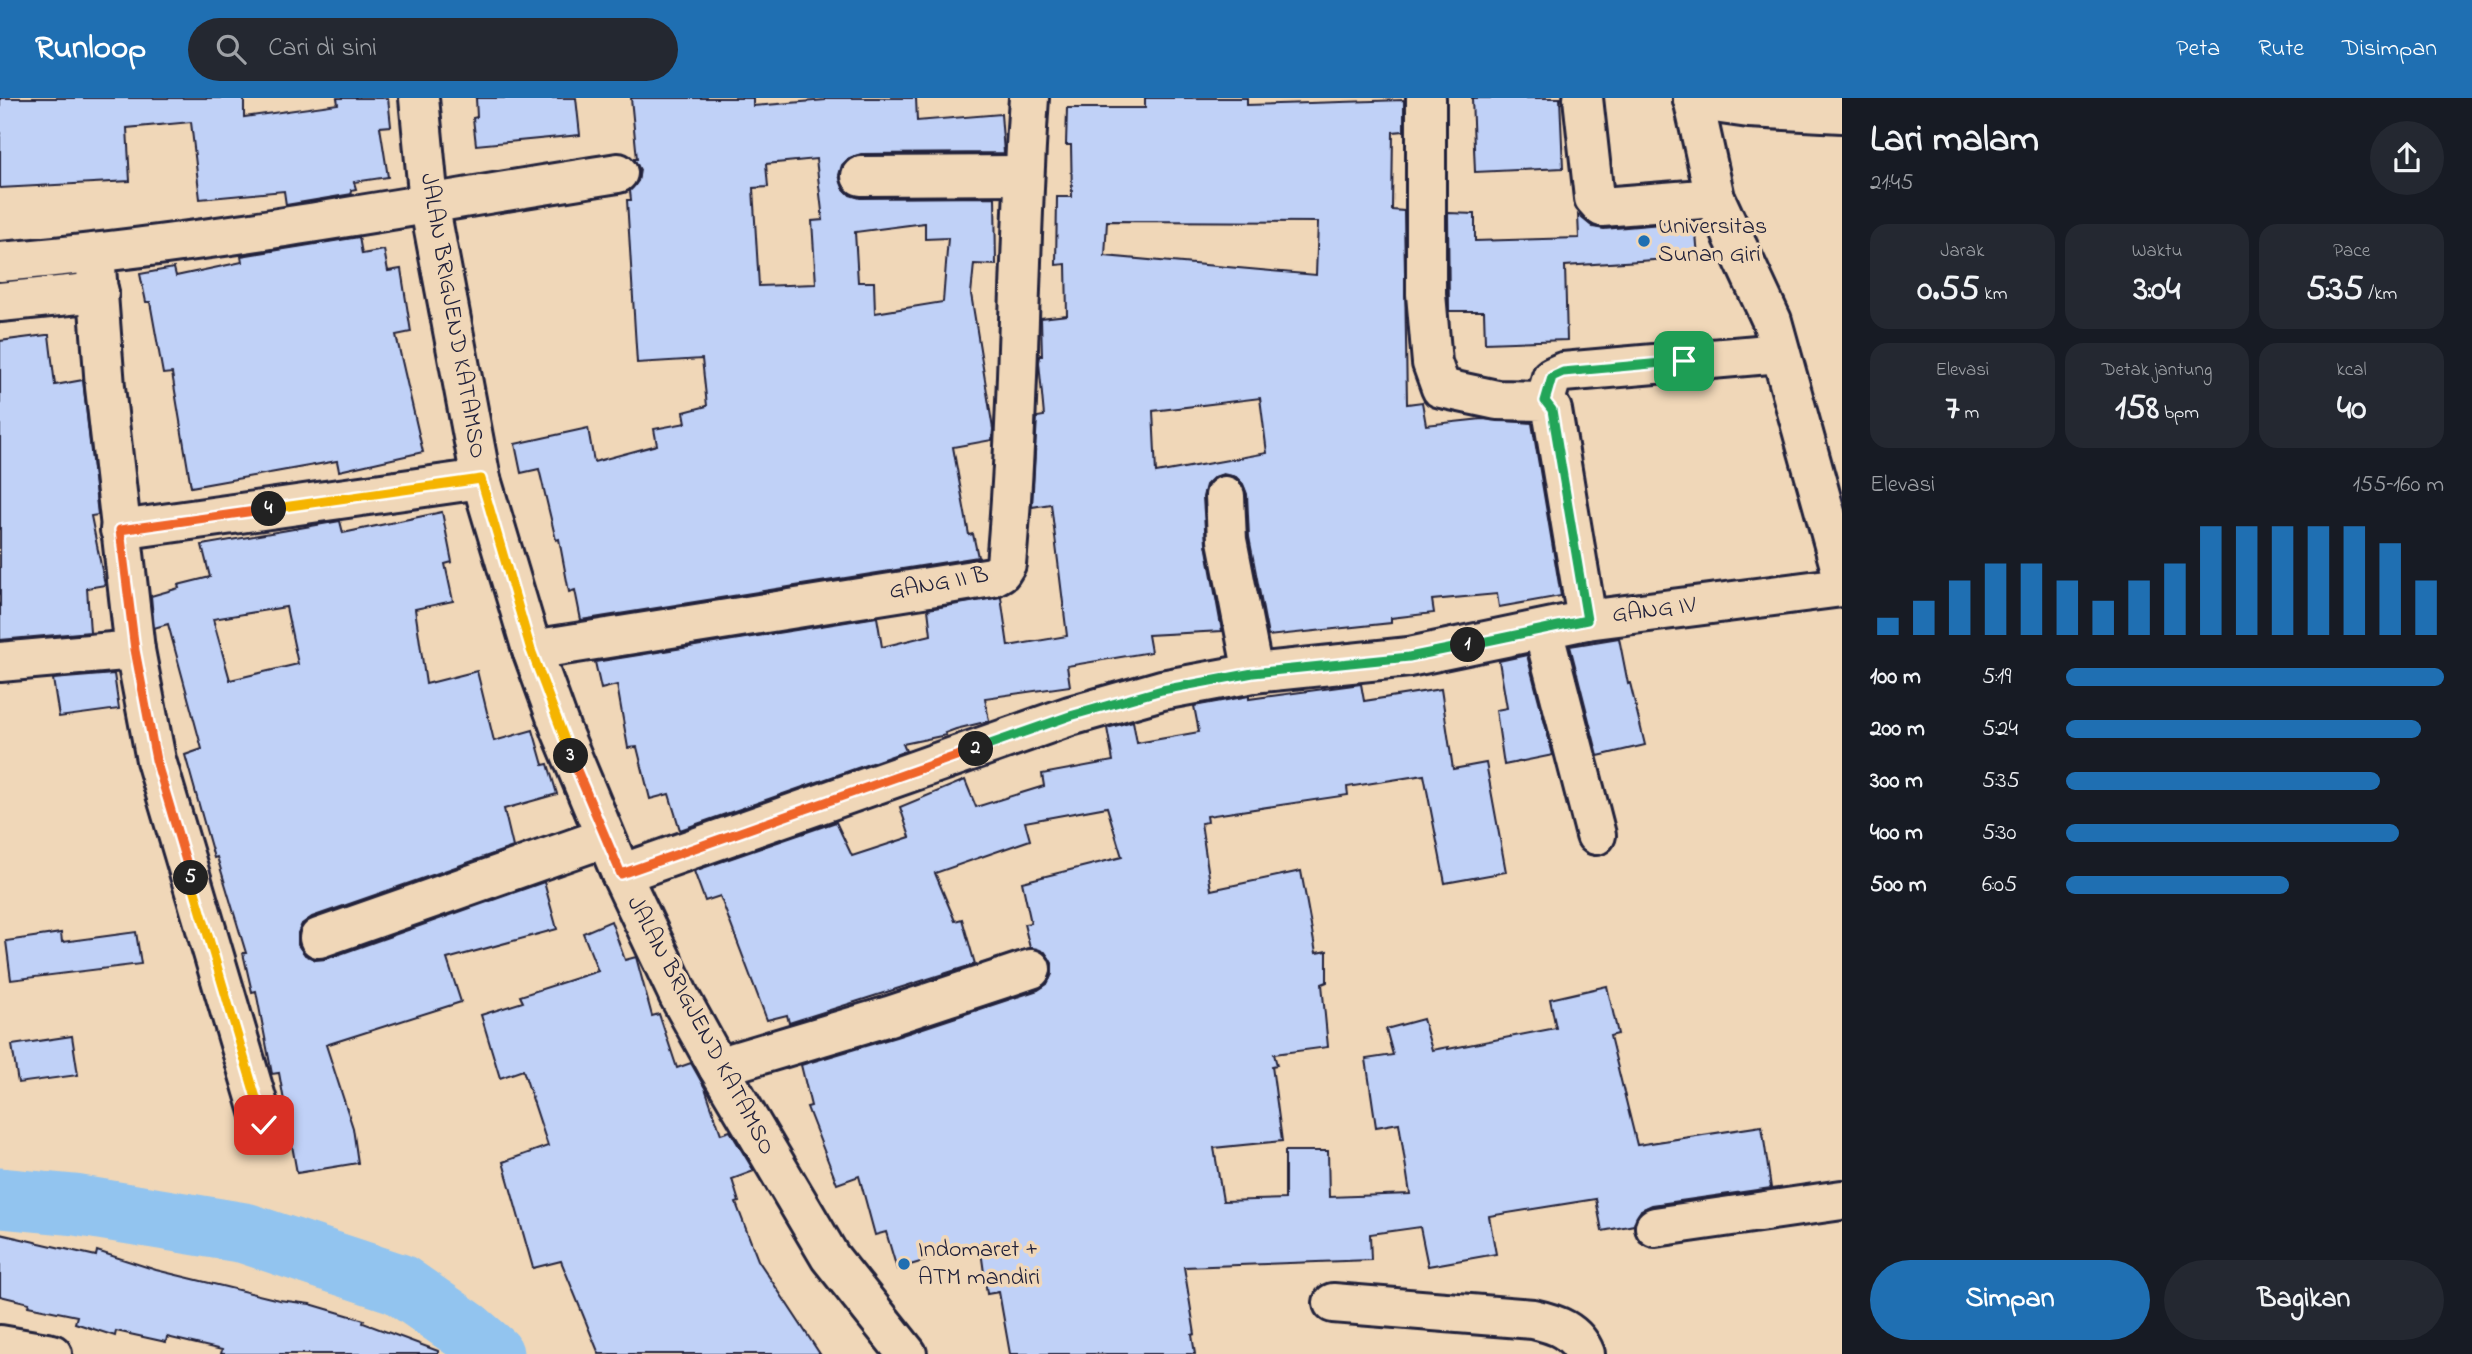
<!DOCTYPE html>
<html lang="id">
<head>
<meta charset="utf-8">
<style>
  body { margin:0; font-family:"Indie Flower",sans-serif; background:#242831; color:#f1f3f6; height:100vh; display:flex; flex-direction:column; font-size:26px; white-space:nowrap }
  * { box-sizing:border-box; margin:0 }
  p { font-size:23px; color:#9ea1a6 }
  .icon { flex:none; width:38px; height:38px; fill:none; stroke:currentColor; stroke-width:2; stroke-linecap:round; stroke-linejoin:round }
  .map { position:relative; flex:1; overflow:hidden }
  .drawer { display:flex; flex-direction:column; background:#171b24; width:630px }
  .drawer>* { flex:none }
  .pin { position:absolute; display:grid; place-items:center; width:60px; height:60px; color:#fff; margin:-30px; border-radius:14px; box-shadow:0 4px 10px #0006 }
  .km { position:absolute; width:35px; height:35px; margin:-18px; border-radius:50%; background:#222; color:#fff; font-size:19px; line-height:35px; text-align:center }
  .round { display:grid; place-items:center; flex:none; width:74px; height:74px; border-radius:37px; background:#242831 }
  .head { display:flex; align-items:center; justify-content:space-between; height:119px; padding:0 28px }
  h1 { font-size:38px; font-weight:800; line-height:52px }
  .figures { display:grid; grid-template-columns:repeat(3,1fr); gap:10px; height:119px; padding:7px 28px }
  .figures div { display:grid; align-content:center; border-radius:18px; background:#242831; text-align:center }
  .figures b { font-size:35px; font-weight:800 }
  .figures small { font-size:19px; font-weight:400 }
  .figures p { font-size:19px }
  .chart { height:196px; padding:14px 28px }
  .chart p { display:flex; justify-content:space-between }
  .chart svg { width:100%; height:126px; margin-top:7px; stroke:#1f6fb2; stroke-width:6 }
  .button { display:flex; gap:14px; margin-top:auto; padding:14px 28px }
  .button a { flex:1; height:80px; border-radius:42px; background:#1f6fb2; color:#fff; font-size:28px; font-weight:800; line-height:80px; text-align:center }
  .button a+a { background:#242831; color:#f1f3f6 }
  ul { padding:0 28px; list-style:none; font-size:23px }
  li { display:grid; grid-template-columns:112px 84px 1fr; align-items:center; height:52px }
  li i { height:18px; border-radius:9px; background:#1f6fb2 }
  header { display:flex; align-items:center; gap:42px; box-sizing:border-box; height:98px; padding:0 35px; background:#1f6fb2; color:#fff }
  header strong { font-size:33px }
  nav { display:flex; gap:38px; margin-inline-start:auto; font-size:24px }
  .search { width:490px; height:63px; background:#242831; display:flex; align-items:center; gap:18px; box-sizing:border-box; padding:0 24px; border-radius:38px; color:#9ea1a6; font-size:26px }
  main { display:flex; flex:1; min-height:0 }
  .map>svg:first-child { display:block }
  .lines { fill:none; stroke-linecap:round; stroke-linejoin:round }
  .river { stroke:#92c4ef; stroke-width:61 }
  .building { fill:#c0d1f7; stroke:#22223b; stroke-width:2; fill-rule:evenodd }
  .minor-casing { stroke:#22223b; stroke-width:44 }
  .minor { stroke:#f0d7b8; stroke-width:38 }
  .split-1-casing { stroke:#fff; stroke-width:14 }
  .split-2-casing { stroke:#fff; stroke-width:14 }
  .split-3-casing { stroke:#fff; stroke-width:14 }
  .split-4-casing { stroke:#fff; stroke-width:14 }
  .split-5-casing { stroke:#fff; stroke-width:14 }
  .split-6-casing { stroke:#fff; stroke-width:14 }
  .split-1 { stroke:#22a559; stroke-width:9 }
  .split-2 { stroke:#22a559; stroke-width:9 }
  .split-3 { stroke:#f0652b; stroke-width:9 }
  .split-4 { stroke:#f5b400; stroke-width:9 }
  .split-5 { stroke:#f0652b; stroke-width:9 }
  .split-6 { stroke:#f5b400; stroke-width:9 }
  .poi-dot { fill:#1f6fb2; stroke:#f0d7b8; stroke-width:2.5 }
  .labels { text-anchor:middle; dominant-baseline:central; stroke-width:7; stroke-linejoin:round; paint-order:stroke }
  .poi-label { font-size:24px; fill:#22223b; stroke:#f0d7b8; text-anchor:start }
  .street-label { font-size:24px; fill:#22223b; stroke:#f0d7b8 }
</style>
</head>
<body>
<header>
<strong>Runloop</strong>
<div class="search"><svg class="icon" aria-label="search" viewBox="0 0 24 24"><circle cx="10" cy="10" r="6"/><path d="M15 15l6 6"/></svg>Cari di sini</div>
<nav><a>Peta</a><a>Rute</a><a>Disimpan</a></nav>
</header>
<main>
<div class="map">
<svg width="1842" height="1256" viewBox="0 0 1842 1256">
  <rect width="100%" height="100%" fill="#f0d7b8"/>
  <filter id="ink" filterUnits="userSpaceOnUse"><feTurbulence type="fractalNoise" baseFrequency=".0143" numOctaves="2"/><feDisplacementMap in="SourceGraphic" scale="14" xChannelSelector="R" yChannelSelector="G"/><feConvolveMatrix kernelMatrix="1 2 1 2 8 2 1 2 1" color-interpolation-filters="sRGB"/></filter>
  <g filter="url(#ink)">
    <g class="lines">
      <!-- river -->
      <path class="river" d="M0 1100 75 1107 245 1135 399 1186 465 1232 493 1256"/>
    </g>
    <!-- building -->
    <g class="building">
      <path d="M0 0H244V19L338 6 337 0H388L391 28 380 29 388 79 354 84 356 91 351 92 352 96 286 107 284 93 200 101 191 24 127 30 130 83 0 90Z"/>
      <path d="M476 0H576L580 37 476 47 473 20 477 19Z"/>
      <path d="M631 0H753V8L825 2V0H916L917 23 1001 16 1004 55 861 56 849 60 842 67 839 77 843 90 850 97 860 100 995 99 996 167 974 166 971 196 993 331 992 342 953 349 969 437 973 436 978 459 581 522 575 492 569 494 559 441 556 442 539 371 521 375 515 346 588 330 594 364 657 347 654 331 686 325 684 314 707 308 702 261 637 265 627 102H631L630 93 638 83 640 72 634 61H637ZM816 61 823 122 812 123 816 186 759 188 753 90 768 89 766 66ZM925 125V141L948 140 943 204 875 215 874 184H858L855 134Z"/>
      <path d="M1145 0H1247V7L1404 2V33L1393 34 1392 112 1404 113 1407 306 1422 304 1426 327 1482 321 1532 325 1561 498 1499 509 1497 496 1432 502 1434 515 1391 520V525L1268 538 1249 439 1247 396 1243 386 1236 379 1223 376 1214 379 1206 387 1203 399 1206 446 1222 533 1148 537 1151 554 1067 568 1070 588 985 600 989 623 956 631 945 635 946 637 903 646 906 653 680 732 669 696 650 701 637 649 628 650 617 587 601 591 595 564 877 519 882 549 931 537 928 511 1001 499 1008 548 1067 538 1051 406 1032 409 1037 319 1044 318 1039 264 1040 258H1042L1041 220 1067 217 1066 166 1056 167 1057 99H1072L1071 47H1066L1067 10H1145ZM1107 123 1318 124 1316 177 1105 158ZM1260 300 1267 355 1156 375 1153 313Z"/>
      <path d="M1472 0H1560L1563 70 1475 74Z"/>
      <path d="M1448 115 1475 116V143L1579 140 1578 117 1593 129 1604 131 1695 123 1698 159 1565 168 1567 242 1485 245 1484 213H1449Z"/>
      <path d="M359 139 362 156 384 152 388 173 401 171 411 234 396 237 423 354 339 373 337 363 191 389 172 275 163 276 150 204H146L140 176 174 170 176 178 242 164 241 158Z"/>
      <path d="M46 237H49L55 287 83 282 98 417 91 418 105 487 87 490 90 534 0 542V243Z"/>
      <path d="M442 414 452 464 445 466 453 503 415 511 426 586 477 573 494 643 533 632 543 667 548 666 557 696 504 711 513 749 312 819 302 826 298 835V847L305 857 316 862 326 861 544 784 557 831 447 861 461 904 326 947 353 1030 358 1065 297 1075 279 975 272 976 256 893 252 894 243 855H246L217 759 214 760 185 657 202 651 168 526 154 530 151 498 179 490 178 487 210 479 202 447 340 423 343 435ZM286 509 298 566 230 582 213 521Z"/>
      <path d="M1619 540 1628 586 1630 585 1645 647 1598 658 1570 548Z"/>
      <path d="M1527 557 1553 657 1504 667 1496 612 1507 610 1499 563Z"/>
      <path d="M114 576 119 611 59 619 53 581Z"/>
      <path d="M1361 586 1364 603 1441 591 1453 671 1486 665 1506 774 1445 785 1424 677 1347 689 1348 697 1207 718 1208 724 1201 725 1211 792 1301 773 1316 855 1327 853V884L1322 886 1328 949 1274 956 1277 967 1272 968 1282 1043 1214 1050 1223 1103 1285 1101V1053H1328L1329 1099 1410 1096 1399 1025 1376 1029 1366 961 1393 957 1386 931 1423 921 1432 952 1448 949V951L1556 930 1550 901 1607 888 1618 936 1610 938 1637 1047 1762 1028 1771 1090 1652 1107 1641 1112 1634 1127 1602 1133 1596 1101 1489 1118 1496 1156 1428 1168 1420 1129 1370 1136 1371 1162 1184 1169 1195 1236 1192 1237 1195 1256H1010L999 1194 987 1196 980 1146 897 1171 886 1134 875 1137 859 1078 837 1086 807 1009 811 1008 801 967 896 939 1038 892 1047 886 1052 876V865L1045 854 1030 850 1024 826 1031 825 1022 784 1122 759 1107 709 1025 724 1030 742 935 775 955 823 962 821 975 866 789 925 787 917 767 922 720 798 705 803 694 773 836 724 852 758 910 739 900 709 965 682 976 709 1044 688 1042 676 1113 663 1107 630 1133 623 1137 645 1199 634 1194 608 1249 598V601Z"/>
      <path d="M611 823 625 862 636 859 652 918 659 916 677 970 691 965 705 990 721 1036 730 1033 754 1073 732 1081 739 1104 736 1105 758 1162 820 1256H599L561 1163 533 1170 503 1064 548 1048 523 972 500 980 481 917 523 904 520 898 598 873 583 835Z"/>
      <path d="M136 834 141 866 11 882 6 843 61 835 62 844Z"/>
      <path d="M72 938 78 977 18 985 12 947Z"/>
      <path d="M0 1136 96 1158 97 1153 156 1172 279 1202 310 1206 364 1222 363 1225 438 1253V1256H221L222 1252 167 1239 166 1244 116 1233 115 1238 75 1225 77 1218 28 1208 29 1205 0 1198Z"/>
    </g>
    <g class="lines">
      <defs>
        <g id="minor">
          <path d="M419 0 429 105 481 381 532 552 561 632 621 776 679 898 718 969 830 1159 907 1256"/>
          <path d="M1426 0V196L1432 265 1441 290 1497 302 1545 303 1552 312 1587 522"/>
          <path d="M1583 0 1594 100 1602 109 1715 100"/>
          <path d="M1693 0 1715 100 1772 223 1842 476"/>
          <path d="M1693 2 1749 10 1842 15"/>
          <path d="M861 78 1023 77"/>
          <path d="M95 156 105 289 135 552 156 662 264 1027"/>
          <path d="M0 164C208 147 412 107 618 75"/>
          <path d="M0 204 99 194"/>
          <path d="M1545 303 1552 279 1563 274 1780 255"/>
          <path d="M1225 398 1227 442 1253 575"/>
          <path d="M120 432 481 381"/>
          <path d="M1543 532 1596 737"/>
          <path d="M532 552 992 479 1001 474 1006 466C1020 311 1018 155 1029 0"/>
          <path d="M0 564 135 552"/>
          <path d="M621 776 1070 618 1162 592 1253 575 1409 559 1587 522 1842 489"/>
          <path d="M319 840 604 740"/>
          <path d="M718 969 889 918 1031 871"/>
          <path d="M1655 1129 1842 1102"/>
          <path d="M1333 1205 1533 1221C1556 1226 1576 1233 1585 1256"/>
          <path d="M0 1247 52 1256"/>
        </g>
      </defs>
      <!-- minor casing -->
      <use href="#minor" class="minor-casing"/>
      <!-- minor -->
      <use href="#minor" class="minor"/>
    </g>
  </g>
  <g class="lines" filter="url(#ink)">
    <defs>
      <path id="split-1" d="M1468 547 1587 522 1552 312 1545 303 1552 279 1563 274 1684 263"/>
      <path id="split-2" d="M976 651 1070 618 1162 592 1253 575 1409 559 1468 547"/>
      <path id="split-3" d="M571 658 621 776 976 651"/>
      <path id="split-4" d="M269 411 481 381 531 552 571 658"/>
      <path id="split-5" d="M191 780 156 662 135 552 120 432 269 411"/>
      <path id="split-6" d="M191 780 264 1027"/>
    </defs>
    <!-- split-1 casing -->
    <use href="#split-1" class="split-1-casing"/>
    <!-- split-2 casing -->
    <use href="#split-2" class="split-2-casing"/>
    <!-- split-3 casing -->
    <use href="#split-3" class="split-3-casing"/>
    <!-- split-4 casing -->
    <use href="#split-4" class="split-4-casing"/>
    <!-- split-5 casing -->
    <use href="#split-5" class="split-5-casing"/>
    <!-- split-6 casing -->
    <use href="#split-6" class="split-6-casing"/>
    <!-- split-1 -->
    <use href="#split-1" class="split-1"/>
    <!-- split-2 -->
    <use href="#split-2" class="split-2"/>
    <!-- split-3 -->
    <use href="#split-3" class="split-3"/>
    <!-- split-4 -->
    <use href="#split-4" class="split-4"/>
    <!-- split-5 -->
    <use href="#split-5" class="split-5"/>
    <!-- split-6 -->
    <use href="#split-6" class="split-6"/>
  </g>
  <!-- markers -->
  <g class="poi-dot">
    <circle cx="1644" cy="143" r="7"/>
    <circle cx="904" cy="1166" r="7"/>
  </g>
  <g class="labels">
    <!-- poi labels -->
    <g class="poi-label">
      <text x="1658" y="129">Universitas<tspan x="1658" dy="28">Sunan Giri</tspan></text>
      <text x="918" y="1152">Indomaret +<tspan x="918" dy="28">ATM mandiri</tspan></text>
    </g>
    <!-- street labels -->
    <g class="street-label">
      <text transform="translate(452 218) rotate(80)">JALAN BRIGJEND KATAMSO</text>
      <text transform="translate(939 486) rotate(-10)">GANG II B</text>
      <text transform="translate(1654 513) rotate(-7)">GANG IV</text>
      <text transform="translate(700 928) rotate(62)">JALAN BRIGJEND KATAMSO</text>
    </g>
  </g>
</svg>
<div class="pin" style="left:1684px;top:263px;background:#1e9e55"><svg class="icon" aria-label="arrive" viewBox="0 0 24 24"><path d="M6 21V4h12l-3 4 3 4H6"/></svg></div>
<div class="pin" style="left:264px;top:1027px;background:#d93025"><svg class="icon" aria-label="check" viewBox="0 0 24 24"><path d="M5 12l5 5 9-10"/></svg></div>
<b class="km" style="left:1468px;top:547px">1</b>
<b class="km" style="left:976px;top:651px">2</b>
<b class="km" style="left:571px;top:658px">3</b>
<b class="km" style="left:269px;top:411px">4</b>
<b class="km" style="left:191px;top:780px">5</b>
</div>
<section class="drawer">
<div class="head"><div><h1>Lari malam</h1><p>21:45</p></div><a class="round"><svg class="icon" aria-label="share" viewBox="0 0 24 24"><path d="M12 15V3M7 8l5-5 5 5M5 13v7h14v-7"/></svg></a></div>
<div class="figures">
<div><p>Jarak</p><b>0.55<small> km</small></b></div>
<div><p>Waktu</p><b>3:04</b></div>
<div><p>Pace</p><b>5:35<small> /km</small></b></div>
</div>
<div class="figures">
<div><p>Elevasi</p><b>7<small> m</small></b></div>
<div><p>Detak jantung</p><b>158<small> bpm</small></b></div>
<div><p>kcal</p><b>40</b></div>
</div>
<div class="chart"><p><span>Elevasi</span>155–160 m</p>
<svg viewBox="0 0 160 44" preserveAspectRatio="none"><path d="M5 44V38M15 44V32M25 44V25M35 44V19M45 44V19M55 44V25M65 44V32M75 44V25M85 44V19M95 44V6M105 44V6M115 44V6M125 44V6M135 44V6M145 44V12M155 44V25"/></svg>
</div>
<ul>
<li><b>100 m</b>5:19<i style="width:100%"></i></li>
<li><b>200 m</b>5:24<i style="width:94%"></i></li>
<li><b>300 m</b>5:35<i style="width:83%"></i></li>
<li><b>400 m</b>5:30<i style="width:88%"></i></li>
<li><b>500 m</b>6:05<i style="width:59%"></i></li>
</ul>
<div class="button"><a>Simpan</a><a>Bagikan</a></div>
</section>
</main>
</body>
</html>
